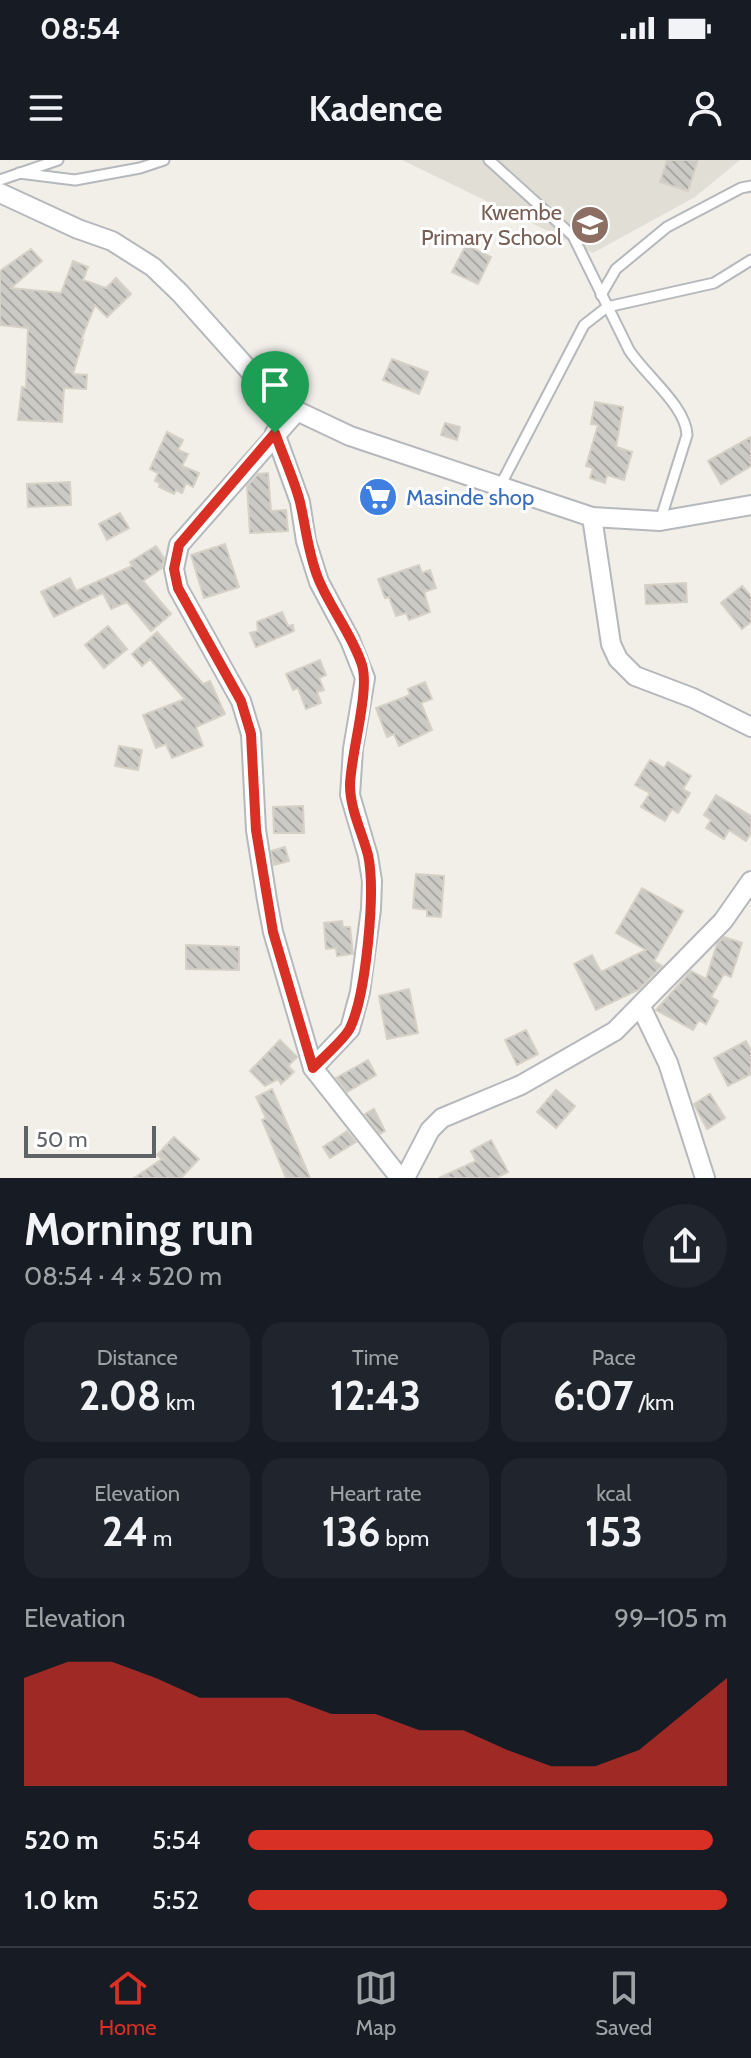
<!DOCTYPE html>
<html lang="en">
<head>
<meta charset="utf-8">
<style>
  body { margin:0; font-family:Cabin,sans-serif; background:#20242c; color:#f1f3f6; height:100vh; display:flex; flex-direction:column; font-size:30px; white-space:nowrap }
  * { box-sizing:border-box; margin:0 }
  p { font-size:26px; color:#9ea1a6 }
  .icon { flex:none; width:44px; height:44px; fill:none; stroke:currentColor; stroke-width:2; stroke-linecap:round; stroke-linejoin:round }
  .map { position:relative; height:1018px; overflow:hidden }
  .drawer { display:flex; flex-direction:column; background:#171b24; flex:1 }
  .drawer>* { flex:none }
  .scale { position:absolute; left:24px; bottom:20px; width:132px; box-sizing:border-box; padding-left:8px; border:4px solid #5f6368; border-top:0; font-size:22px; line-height:28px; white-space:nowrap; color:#5f6368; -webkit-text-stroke:6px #fff; paint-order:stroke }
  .pin { position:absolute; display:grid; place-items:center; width:68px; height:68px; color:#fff; margin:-82px -34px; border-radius:50% 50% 50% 0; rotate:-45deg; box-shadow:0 0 8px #0007 }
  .pin .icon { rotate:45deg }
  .round { display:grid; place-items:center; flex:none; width:84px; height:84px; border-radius:42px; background:#20242c }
  .head { display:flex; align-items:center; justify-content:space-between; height:136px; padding:0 24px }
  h1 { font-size:44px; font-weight:700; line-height:60px }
  .figures { display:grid; grid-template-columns:repeat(3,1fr); gap:12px; height:136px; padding:8px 24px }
  .figures div { display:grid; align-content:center; border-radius:20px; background:#20242c; text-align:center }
  .figures b { font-size:40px; font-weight:700 }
  .figures small { font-size:22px; font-weight:400 }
  .figures p { font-size:22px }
  .chart { height:224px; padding:16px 24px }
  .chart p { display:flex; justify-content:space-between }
  .chart svg { width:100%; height:144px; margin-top:8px; fill:#d93025; opacity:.7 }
  ul { padding:0 24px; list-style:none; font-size:26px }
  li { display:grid; grid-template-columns:128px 96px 1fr; align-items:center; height:60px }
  li i { height:20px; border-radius:10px; background:#d93025 }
  .status { display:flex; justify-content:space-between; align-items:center; height:56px; padding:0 40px; background:#171b24; direction:ltr }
  .status svg { height:22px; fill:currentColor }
  header { display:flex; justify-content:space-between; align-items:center; height:104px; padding:0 24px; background:#171b24; font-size:36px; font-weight:700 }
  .menu { display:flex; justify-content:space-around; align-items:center; height:112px; border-top:2px solid #363941; background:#171b24; font-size:22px; color:#9ea1a6 }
  .menu a { display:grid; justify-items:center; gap:4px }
  .menu .selected { color:#d93025 }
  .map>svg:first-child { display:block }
  .education { fill:#e1ded6 }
  .building { fill:url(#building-back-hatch); stroke:#d6d1c6; stroke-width:2 }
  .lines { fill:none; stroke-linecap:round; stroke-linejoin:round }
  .lane-casing { stroke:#b5b8bc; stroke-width:13 }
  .street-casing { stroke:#b5b8bc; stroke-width:22 }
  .lane { stroke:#fff; stroke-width:9 }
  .street { stroke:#fff; stroke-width:18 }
  .route-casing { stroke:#fff; stroke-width:16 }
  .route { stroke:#d93025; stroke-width:10 }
  .labels { text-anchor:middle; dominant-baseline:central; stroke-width:6; stroke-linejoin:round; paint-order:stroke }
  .education-label { font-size:22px; fill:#785e54; stroke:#fff; text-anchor:end }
  .shop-label { font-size:22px; fill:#366cbe; stroke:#fff; text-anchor:start }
</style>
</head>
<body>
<div class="status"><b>08:54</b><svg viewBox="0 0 49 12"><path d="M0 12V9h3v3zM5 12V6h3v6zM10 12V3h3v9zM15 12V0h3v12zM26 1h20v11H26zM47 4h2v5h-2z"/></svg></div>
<header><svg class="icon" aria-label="menu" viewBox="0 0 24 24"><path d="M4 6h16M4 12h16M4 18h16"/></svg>Kadence<svg class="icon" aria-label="person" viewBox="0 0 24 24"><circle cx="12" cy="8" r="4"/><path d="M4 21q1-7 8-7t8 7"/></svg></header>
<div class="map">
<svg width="751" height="1018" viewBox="0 0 751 1018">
  <defs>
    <pattern id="building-back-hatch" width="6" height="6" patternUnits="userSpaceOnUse" patternTransform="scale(2)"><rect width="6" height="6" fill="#cccac5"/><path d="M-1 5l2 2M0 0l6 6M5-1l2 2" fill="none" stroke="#a9a8a4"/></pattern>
  </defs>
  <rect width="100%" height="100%" fill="#f1efe8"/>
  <!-- education -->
  <path class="education" d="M402 0H740L695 37 593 93Z"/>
  <!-- building -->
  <g class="building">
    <path d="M667 0H698L688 31 660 22Z"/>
    <path d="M466 85 491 97 478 124 452 112Z"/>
    <path d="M31 89 42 101 11 128 61 133 73 101 88 107 83 120 106 128 116 118 131 134 107 157 95 145 81 180H83L73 214 87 215 86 229 64 228 62 262 18 260 22 227 26 228 28 168 0 165V111Z"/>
    <path d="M392 199 428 212 419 234 383 220Z"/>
    <path d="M595 242 623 247 616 287 632 292 624 320 607 315 605 323 590 318 593 308 586 306 598 265 591 264Z"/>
    <path d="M445 263 460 267 457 280 441 275Z"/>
    <path d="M167 272 183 280 178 290 188 294 182 306 199 313 193 327 186 323 182 333 176 330 174 334 159 327 160 323 155 321 158 313 150 309Z"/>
    <path d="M751 277V306L721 324 708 301Z"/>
    <path d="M268 313 271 351 286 350 288 371 250 373 247 326 258 314Z"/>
    <path d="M70 322 71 345 28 347 27 324Z"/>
    <path d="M120 353 129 368 107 380 99 364Z"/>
    <path d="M225 384 239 427 204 438 191 395Z"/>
    <path d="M156 386 164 398 162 408 143 421 171 454 151 471 127 442 111 449 103 433 54 457 41 432 70 418 76 431 132 406 130 402Z"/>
    <path d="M419 405 422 413 430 410 436 428 424 432 430 452 409 460 406 453 396 456 389 437 385 438 378 419Z"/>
    <path d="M686 423 687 442 646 444 645 425Z"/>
    <path d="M742 426 751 436V462L742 469 721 443Z"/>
    <path d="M282 452 288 466 293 465 294 471 256 487 250 473 258 471 257 462Z"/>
    <path d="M108 466 127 489 104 508 85 485Z"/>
    <path d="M157 472 203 524 210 521 225 554 196 567 203 586 172 598 166 584 156 588 143 555 185 539 150 499 142 506 132 494Z"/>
    <path d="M320 500 326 515 319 518 324 530 317 532 321 543 306 549 298 528 293 530 286 514Z"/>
    <path d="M425 522 432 539 421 543 432 570 399 586 394 574 387 577 376 548 410 535 408 529Z"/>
    <path d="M119 586 142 590 138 610 115 606Z"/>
    <path d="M650 600 664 608 668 602 691 616 683 629 690 633 678 653 672 649 665 661 641 647 650 633 635 625Z"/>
    <path d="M716 635 751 656V673L746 681 729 670 724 679 706 668 711 660 704 655Z"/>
    <path d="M303 646 304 673H274L273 647Z"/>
    <path d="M285 687 289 701 274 705 271 691Z"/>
    <path d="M416 714 444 716 441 757 427 756V750L413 748Z"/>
    <path d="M642 728 683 751 654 801 662 806 638 830 596 850 574 804 592 795 601 812 646 790 616 773Z"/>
    <path d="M342 761 343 767H350L353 794 337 796 336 788 326 789 324 763Z"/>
    <path d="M724 777 742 783 731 817 724 814 711 837 718 841 706 864 699 860 693 870 656 850 691 811 706 819 717 784Z"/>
    <path d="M186 785 239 787V810L186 809Z"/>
    <path d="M409 829 418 873 387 879 379 836Z"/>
    <path d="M526 870 538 894 517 905 505 880Z"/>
    <path d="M280 880 297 897 288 906 294 912 281 924 278 919 265 926 250 911Z"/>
    <path d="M746 881 751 890V914L728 926 714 898Z"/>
    <path d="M368 900 376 915 347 932 336 918Z"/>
    <path d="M272 929 305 1006 310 1018H286L262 960 266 958 256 937Z"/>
    <path d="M556 930 575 946 556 968 537 952Z"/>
    <path d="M710 934 725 958 707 969 694 944Z"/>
    <path d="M374 949 385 971 380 974 365 954Z"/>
    <path d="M347 971 356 982 330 998 323 987Z"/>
    <path d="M174 977 199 999 181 1018H134L162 999 157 995Z"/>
    <path d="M491 980 508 1012 496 1018H439L476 1001 471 991Z"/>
  </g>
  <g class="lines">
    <defs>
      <g id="lane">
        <path d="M489 0 573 76 629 190C645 215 686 246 687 275L660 361"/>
        <path d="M19 13 75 20 140 8 164 0"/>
        <path d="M0 20 58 0"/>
        <path d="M601 135 616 109 667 67 741 28 751 26"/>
        <path d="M500 326 584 165 607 147 714 123 751 100"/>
      </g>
      <g id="street">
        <path d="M0 33 78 69 112 81 153 107 180 133 264 227 297 251 350 276 592 357 660 361 751 345"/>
        <path d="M297 251 179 385 174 409 178 428 241 541 251 574 256 670 267 740 273 772 313 908 400 1018"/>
        <path d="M275 273 300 342 306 381 319 422 350 480 365 518 353 589 350 635 368 696 372 721 371 749 360 832 350 869 313 908"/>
        <path d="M592 357 611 484 618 499 635 516 693 538 751 567"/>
        <path d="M641 847 668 903 705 1018"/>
        <path d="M405 1018 430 970 442 958 521 925 615 871 723 761 751 721"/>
      </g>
    </defs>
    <!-- lane casing -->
    <use href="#lane" class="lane-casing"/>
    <!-- street casing -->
    <use href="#street" class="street-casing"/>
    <!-- lane -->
    <use href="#lane" class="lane"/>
    <!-- street -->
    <use href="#street" class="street"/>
  </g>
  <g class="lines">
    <defs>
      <path id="route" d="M275 273C283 296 294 319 300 342 306 368 308 393 318 418 330 448 352 474 362 505 370 531 351 592 350 625 350 649 362 672 368 695 376 731 366 835 350 868 345 879 323 897 313 908L273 772 256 670 251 574 241 541 178 428 174 409 179 385Z"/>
    </defs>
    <!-- route casing -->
    <use href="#route" class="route-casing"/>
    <!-- route -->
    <use href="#route" class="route"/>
  </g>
  <!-- icons -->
  <defs>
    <symbol id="school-disc" viewBox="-11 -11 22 22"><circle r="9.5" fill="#8d6e63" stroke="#fff"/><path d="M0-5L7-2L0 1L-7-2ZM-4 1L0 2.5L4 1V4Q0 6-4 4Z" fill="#fff"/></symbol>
    <symbol id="supermarket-disc" viewBox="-11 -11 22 22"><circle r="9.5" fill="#3f7fe0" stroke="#fff"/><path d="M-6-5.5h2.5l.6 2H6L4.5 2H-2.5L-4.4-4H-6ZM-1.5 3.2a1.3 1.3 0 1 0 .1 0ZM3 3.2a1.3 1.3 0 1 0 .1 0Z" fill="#fff"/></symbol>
  </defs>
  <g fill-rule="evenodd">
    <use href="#school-disc" x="568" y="43" width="44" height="44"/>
    <use href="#supermarket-disc" x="356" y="315" width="44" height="44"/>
  </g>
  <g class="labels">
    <!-- education labels -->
    <g class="education-label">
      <text x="562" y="52">Kwembe<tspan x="562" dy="25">Primary School</tspan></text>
    </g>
    <!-- shop labels -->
    <g class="shop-label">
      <text x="406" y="337">Masinde shop</text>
    </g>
  </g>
</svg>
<div class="scale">50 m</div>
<div class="pin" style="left:275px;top:273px;background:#1e9e55"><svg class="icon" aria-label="arrive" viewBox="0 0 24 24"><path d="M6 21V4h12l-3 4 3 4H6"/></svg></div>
</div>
<section class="drawer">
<div class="head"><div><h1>Morning run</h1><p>08:54 · 4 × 520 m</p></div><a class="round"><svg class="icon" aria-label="share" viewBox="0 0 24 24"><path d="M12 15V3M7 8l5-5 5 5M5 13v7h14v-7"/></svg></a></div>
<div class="figures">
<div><p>Distance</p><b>2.08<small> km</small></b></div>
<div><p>Time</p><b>12:43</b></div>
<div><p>Pace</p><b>6:07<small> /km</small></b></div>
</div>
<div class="figures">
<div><p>Elevation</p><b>24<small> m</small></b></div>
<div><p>Heart rate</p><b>136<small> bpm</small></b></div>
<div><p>kcal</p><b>153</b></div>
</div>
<div class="chart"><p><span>Elevation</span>99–105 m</p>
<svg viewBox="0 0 160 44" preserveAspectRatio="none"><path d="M0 44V11L10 6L20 6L30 11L40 17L50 17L60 17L70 22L80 22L90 27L100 27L110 33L120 38L130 38L140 33L150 22L160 11V44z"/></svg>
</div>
<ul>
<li><b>520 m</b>5:54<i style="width:97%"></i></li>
<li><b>1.0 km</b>5:52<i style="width:100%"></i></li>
</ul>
</section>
<nav class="menu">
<a class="selected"><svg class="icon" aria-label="home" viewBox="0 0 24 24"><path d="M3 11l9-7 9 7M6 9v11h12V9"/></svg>Home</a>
<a><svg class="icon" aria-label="map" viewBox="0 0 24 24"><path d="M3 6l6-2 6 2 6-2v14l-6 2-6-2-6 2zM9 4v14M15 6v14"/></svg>Map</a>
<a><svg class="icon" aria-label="saved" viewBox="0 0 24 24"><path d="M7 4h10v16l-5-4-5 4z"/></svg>Saved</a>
</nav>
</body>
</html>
